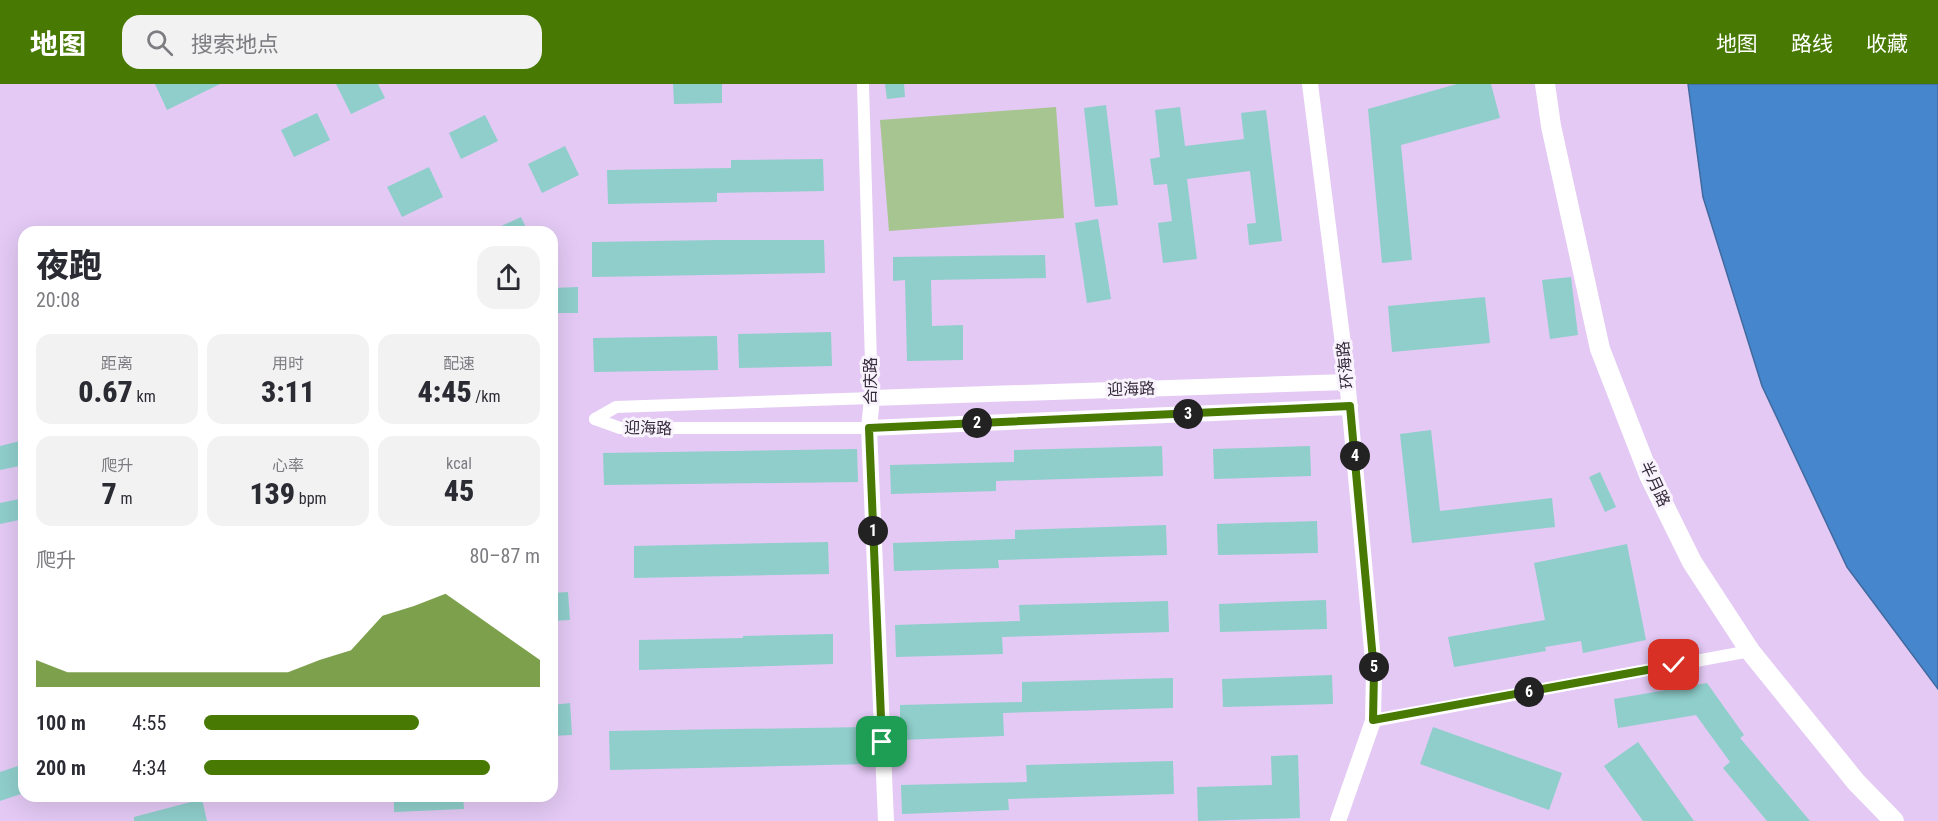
<!DOCTYPE html>
<html lang="zh">
<head>
<meta charset="utf-8">
<style>
  body { margin:0; font-family:"Roboto Condensed","Noto Sans SC",sans-serif; background:#f2f2f3; color:#2b2b33; height:100vh; display:flex; flex-direction:column; font-size:22px; white-space:nowrap }
  * { box-sizing:border-box; margin:0 }
  p { font-size:20px; color:#7c7c81 }
  .icon { flex:none; width:33px; height:33px; fill:none; stroke:currentColor; stroke-width:2; stroke-linecap:round; stroke-linejoin:round }
  .map { position:relative; flex:1; overflow:hidden }
  .side { position:absolute; left:18px; top:142px; width:540px; height:576px; display:flex; flex-direction:column; background:#fff; border-radius:18px; box-shadow:0 6px 24px #0002 }
  .side>* { flex:none }
  .pin { position:absolute; display:grid; place-items:center; width:51px; height:51px; color:#fff; margin:-26px; border-radius:12px; box-shadow:0 3px 9px #0006 }
  .km { position:absolute; width:30px; height:30px; margin:-15px; border-radius:50%; background:#222; color:#fff; font-size:16px; line-height:30px; text-align:center }
  .round { display:grid; place-items:center; flex:none; width:63px; height:63px; border-radius:18px; background:#f2f2f3 }
  .overview { display:flex; align-items:center; justify-content:space-between; height:102px; padding:0 18px }
  h1 { font-size:33px; font-weight:800; line-height:45px }
  .metrics { display:grid; grid-template-columns:repeat(3,1fr); gap:9px; height:102px; padding:6px 18px }
  .metrics div { display:grid; align-content:center; border-radius:15px; background:#f2f2f3; text-align:center }
  .metrics b { font-size:30px; font-weight:800 }
  .metrics small { font-size:16px; font-weight:400 }
  .metrics p { font-size:16px }
  .chart { height:168px; padding:12px 18px }
  .chart p { display:flex; justify-content:space-between }
  .chart svg { width:100%; height:108px; margin-top:6px; fill:#477903; opacity:.7 }
  ul { padding:0 18px; list-style:none; font-size:20px }
  li { display:grid; grid-template-columns:96px 72px 1fr; align-items:center; height:45px }
  li i { height:15px; border-radius:8px; background:#477903 }
  header { display:flex; align-items:center; gap:36px; box-sizing:border-box; height:84px; padding:0 30px; background:#477903; color:#fff }
  header strong { font-size:28px }
  nav { display:flex; gap:33px; margin-inline-start:auto; font-size:21px }
  .search { width:420px; height:54px; background:#f2f2f3; display:flex; align-items:center; gap:15px; box-sizing:border-box; padding:0 21px; border-radius:18px; color:#7c7c81; font-size:22px }
  .map>svg:first-child { display:block }
  .green { fill:#a7c591 }
  .water { fill:#4686cc; stroke:#416aa0; stroke-width:1.5 }
  .building { fill:#8fcecb }
  .lines { fill:none; stroke-linecap:round; stroke-linejoin:round }
  .minor { stroke:#fff; stroke-width:12 }
  .tertiary { stroke:#fff; stroke-width:16 }
  .primary { stroke:#fff; stroke-width:20 }
  .route-casing { stroke:#fff; stroke-width:12 }
  .route { stroke:#477903; stroke-width:8 }
  .labels { text-anchor:middle; dominant-baseline:central; stroke-width:6; stroke-linejoin:round; paint-order:stroke }
  .street-label { font-size:16px; fill:#352a3b; stroke:#f8f3fc }
</style>
</head>
<body>
<header>
<strong>地图</strong>
<div class="search"><svg class="icon" aria-label="search" viewBox="0 0 24 24"><circle cx="10" cy="10" r="6"/><path d="M15 15l6 6"/></svg>搜索地点</div>
<nav><a>地图</a><a>路线</a><a>收藏</a></nav>
</header>
<div class="map">
<svg width="1938" height="737" viewBox="0 0 1938 737">
  <rect width="100%" height="100%" fill="#e3c9f4"/>
  <!-- green -->
  <path class="green" d="M1056 23 1064 134 889 147 880 36Z"/>
  <!-- water -->
  <path class="water" d="M1688 0H1938V605L1847 483 1762 302 1703 113Z"/>
  <!-- building -->
  <g class="building">
    <path d="M155 0H220L167 26Z"/>
    <path d="M336 0H378L385 14 351 30Z"/>
    <path d="M673 0H722V19L674 20Z"/>
    <path d="M885 0H904L905 13 887 15Z"/>
    <path d="M1457 0H1491L1500 34 1401 61 1412 176 1382 179 1368 25Z"/>
    <path d="M1106 21 1118 121 1095 123 1084 24Z"/>
    <path d="M1180 23 1185 62 1244 55 1241 29 1266 26 1282 157 1249 161 1247 140 1256 139 1250 87 1187 95 1197 175 1163 179 1158 139 1172 137 1167 100 1154 101 1150 75 1160 73 1155 26Z"/>
    <path d="M317 29 330 56 294 73 281 46Z"/>
    <path d="M485 31 498 57 461 75 449 49Z"/>
    <path d="M565 62 579 91 542 109 528 80Z"/>
    <path d="M823 75 824 107 717 109V118L608 120 607 86 731 84V76Z"/>
    <path d="M429 83 443 113 402 133 387 103Z"/>
    <path d="M521 133 528 148H488Z"/>
    <path d="M1098 135 1111 215 1087 219 1075 139Z"/>
    <path d="M717 156H824L825 189 592 193V158Z"/>
    <path d="M1045 171 1046 194 931 196 932 242 963 241V276L907 277 905 196 893 197V173Z"/>
    <path d="M1571 193 1578 251 1550 255 1542 196Z"/>
    <path d="M578 203V229H552V204Z"/>
    <path d="M1485 213 1490 259 1392 268 1388 222Z"/>
    <path d="M831 248 832 282 739 284 738 250Z"/>
    <path d="M717 252 718 286 594 288 593 254Z"/>
    <path d="M1431 346 1440 427 1552 414 1555 443 1412 459 1400 350Z"/>
    <path d="M24 356V381L0 386V362Z"/>
    <path d="M1162 362 1163 392 996 397V407L891 410 890 381 1014 378V366Z"/>
    <path d="M1310 362 1311 392 1214 395 1213 365Z"/>
    <path d="M857 365 858 398 604 401 603 369Z"/>
    <path d="M1600 388 1616 423 1605 428 1589 393Z"/>
    <path d="M24 414V435L0 440V419Z"/>
    <path d="M1317 437 1318 469 1218 471 1217 440Z"/>
    <path d="M1166 441 1167 471 998 476 999 484 894 487 893 459 1015 455V446Z"/>
    <path d="M828 458 829 490 634 494V462Z"/>
    <path d="M1627 460 1646 556 1583 569 1581 557 1545 563 1546 567 1454 583 1448 553 1545 536 1534 479Z"/>
    <path d="M568 508 570 536 552 537V509Z"/>
    <path d="M1326 516 1327 545 1220 548 1219 520Z"/>
    <path d="M1168 517 1169 548 1002 553 1003 570 896 573 895 541 1020 537 1019 521Z"/>
    <path d="M833 550V580L639 586V556L743 554V552Z"/>
    <path d="M1332 591 1333 620 1223 623 1222 595Z"/>
    <path d="M1173 594V624L1003 629 1004 652 900 656V621L1022 618V598Z"/>
    <path d="M1707 599 1744 651 1740 654 1810 737H1767L1723 684 1730 678 1696 631 1618 644 1614 615Z"/>
    <path d="M570 619 572 651 552 652V621Z"/>
    <path d="M868 643V680L610 686 609 647Z"/>
    <path d="M1433 643 1562 689 1549 726 1420 680Z"/>
    <path d="M1638 658 1694 737H1643L1604 682Z"/>
    <path d="M1298 671 1300 734 1198 737 1197 703 1272 701 1271 672Z"/>
    <path d="M1173 677 1174 710 1008 715 1009 726 902 730 901 701 1027 698 1026 681Z"/>
    <path d="M24 680V709L0 717V688Z"/>
    <path d="M394 712H463L464 725 394 728Z"/>
    <path d="M202 715 207 737H134V733Z"/>
  </g>
  <g class="lines">
    <!-- minor -->
    <g class="minor">
      <path d="M595 335 616 323 872 314 863 0"/>
      <path d="M595 335 620 344H869"/>
      <path d="M1373 637 1750 567"/>
    </g>
    <!-- tertiary -->
    <g class="tertiary">
      <path d="M1310 0 1346 284 1374 587 1373 637 1338 737"/>
      <path d="M869 344 1350 323"/>
      <path d="M886 737 869 344 872 314 1347 298"/>
    </g>
    <!-- primary -->
    <path class="primary" d="M1545 0 1551 42 1600 265 1649 391 1692 478 1750 567 1856 698 1894 737"/>
  </g>
  <g class="lines">
    <defs>
      <path id="route" d="M882 658 869 344 1350 322 1374 587 1373 636 1674 581"/>
    </defs>
    <!-- route casing -->
    <use href="#route" class="route-casing"/>
    <!-- route -->
    <use href="#route" class="route"/>
  </g>
  <g class="labels">
    <!-- street labels -->
    <g class="street-label">
      <text transform="translate(1345 281) rotate(-96)">环海路</text>
      <text transform="translate(870 297) rotate(-90)">合庆路</text>
      <text transform="translate(1131 305) rotate(-2)">迎海路</text>
      <text transform="translate(648 344) rotate(1)">迎海路</text>
      <text transform="translate(1655 400) rotate(65)">半月路</text>
    </g>
  </g>
</svg>
<div class="pin" style="left:882px;top:658px;background:#1e9e55"><svg class="icon" aria-label="arrive" viewBox="0 0 24 24"><path d="M6 21V4h12l-3 4 3 4H6"/></svg></div>
<div class="pin" style="left:1674px;top:581px;background:#d93025"><svg class="icon" aria-label="check" viewBox="0 0 24 24"><path d="M5 12l5 5 9-10"/></svg></div>
<b class="km" style="left:873px;top:447px">1</b>
<b class="km" style="left:977px;top:339px">2</b>
<b class="km" style="left:1188px;top:330px">3</b>
<b class="km" style="left:1355px;top:372px">4</b>
<b class="km" style="left:1374px;top:583px">5</b>
<b class="km" style="left:1529px;top:608px">6</b>
<section class="side">
<div class="overview"><div><h1>夜跑</h1><p>20:08</p></div><a class="round"><svg class="icon" aria-label="share" viewBox="0 0 24 24"><path d="M12 15V3M7 8l5-5 5 5M5 13v7h14v-7"/></svg></a></div>
<div class="metrics">
<div><p>距离</p><b>0.67<small> km</small></b></div>
<div><p>用时</p><b>3:11</b></div>
<div><p>配速</p><b>4:45<small> /km</small></b></div>
</div>
<div class="metrics">
<div><p>爬升</p><b>7<small> m</small></b></div>
<div><p>心率</p><b>139<small> bpm</small></b></div>
<div><p>kcal</p><b>45</b></div>
</div>
<div class="chart"><p><span>爬升</span>80–87 m</p>
<svg viewBox="0 0 160 44" preserveAspectRatio="none"><path d="M0 44V33L10 38L20 38L30 38L40 38L50 38L60 38L70 38L80 38L90 33L100 29L110 15L120 11L130 6L140 15L150 24L160 33V44z"/></svg>
</div>
<ul>
<li><b>100 m</b>4:55<i style="width:64%"></i></li>
<li><b>200 m</b>4:34<i style="width:85%"></i></li>
</ul>
</section>
</div>
</body>
</html>
